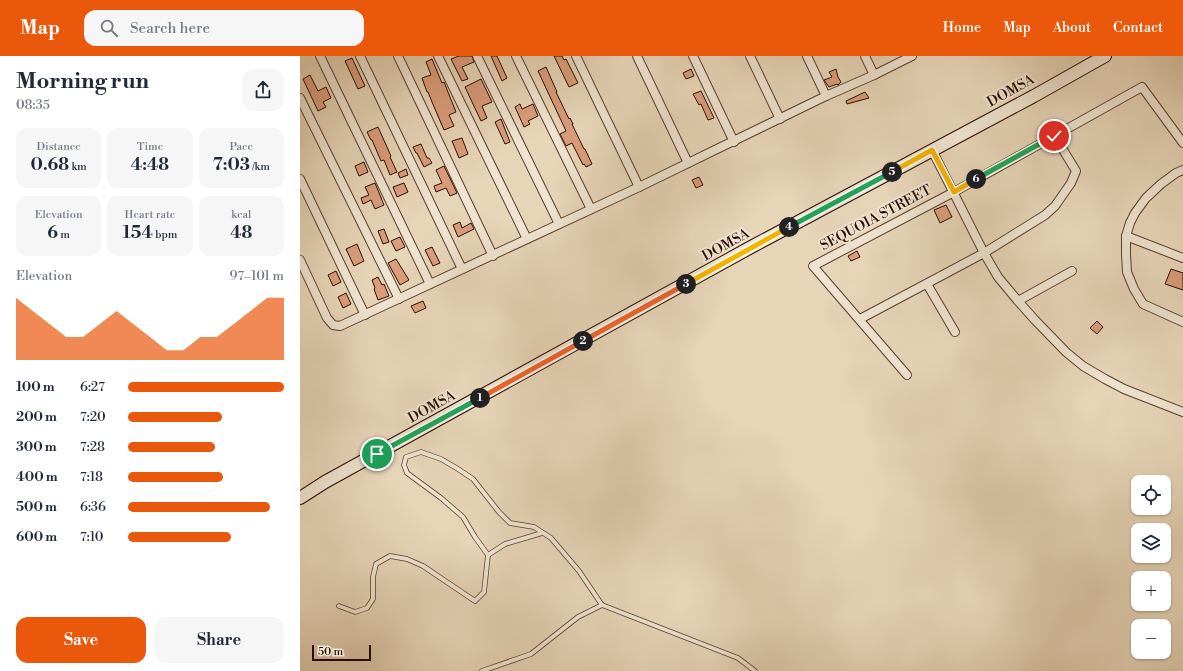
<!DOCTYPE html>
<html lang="en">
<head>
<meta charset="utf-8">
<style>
  body { margin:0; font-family:"Libre Bodoni",serif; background:#f6f6f7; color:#1f2937; height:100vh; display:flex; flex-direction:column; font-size:15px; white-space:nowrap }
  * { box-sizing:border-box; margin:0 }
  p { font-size:13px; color:#747a83 }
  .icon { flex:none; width:22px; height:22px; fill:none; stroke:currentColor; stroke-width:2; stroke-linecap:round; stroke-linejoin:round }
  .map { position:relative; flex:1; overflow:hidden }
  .sheet { display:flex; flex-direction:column; background:#fff; width:300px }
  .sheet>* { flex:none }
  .fabs { position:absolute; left:831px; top:419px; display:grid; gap:8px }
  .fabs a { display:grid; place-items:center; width:40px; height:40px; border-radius:8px; background:#fff; box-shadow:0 1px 3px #0004; font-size:20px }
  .scale { position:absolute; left:12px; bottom:10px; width:59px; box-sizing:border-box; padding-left:4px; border:2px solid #2a0c00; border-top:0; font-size:11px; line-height:14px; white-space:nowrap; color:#2a0c00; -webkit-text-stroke:3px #efe4d1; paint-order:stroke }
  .pin { position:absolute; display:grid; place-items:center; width:34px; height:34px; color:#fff; margin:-17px; border:2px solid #fff; border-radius:50%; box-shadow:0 1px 4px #0007 }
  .km { position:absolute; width:20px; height:20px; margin:-10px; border-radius:50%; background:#222; color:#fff; font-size:11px; line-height:20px; text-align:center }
  .round { display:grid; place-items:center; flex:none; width:42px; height:42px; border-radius:12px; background:#f6f6f7 }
  .headline { display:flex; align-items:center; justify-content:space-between; height:68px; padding:0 16px }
  h1 { font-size:22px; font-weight:700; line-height:30px }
  .stats { display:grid; grid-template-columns:repeat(3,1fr); gap:6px; height:68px; padding:4px 16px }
  .stats div { display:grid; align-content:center; border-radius:10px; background:#f6f6f7; text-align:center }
  .stats b { font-size:17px; font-weight:700 }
  .stats small { font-size:11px; font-weight:400 }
  .stats p { font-size:11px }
  .chart { height:112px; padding:8px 16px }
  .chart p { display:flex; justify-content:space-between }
  .chart svg { width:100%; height:72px; margin-top:4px; fill:#ea580c; opacity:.7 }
  .button { display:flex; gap:8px; margin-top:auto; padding:8px 16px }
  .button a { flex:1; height:46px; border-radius:12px; background:#ea580c; color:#fff; font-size:16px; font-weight:700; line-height:46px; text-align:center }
  .button a+a { background:#f6f6f7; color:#1f2937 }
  ul { padding:0 16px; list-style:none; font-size:13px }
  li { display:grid; grid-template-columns:64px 48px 1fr; align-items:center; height:30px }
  li i { height:10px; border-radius:5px; background:#ea580c }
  header { display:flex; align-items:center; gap:24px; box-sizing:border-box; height:56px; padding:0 20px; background:#ea580c; color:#fff }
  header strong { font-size:19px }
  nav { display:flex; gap:22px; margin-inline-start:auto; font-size:14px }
  .search { width:280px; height:36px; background:#f6f6f7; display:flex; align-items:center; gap:10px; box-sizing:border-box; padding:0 14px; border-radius:12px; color:#747a83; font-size:15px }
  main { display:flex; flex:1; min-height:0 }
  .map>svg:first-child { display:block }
  .building { fill:#da9d7b; stroke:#2a0c00 }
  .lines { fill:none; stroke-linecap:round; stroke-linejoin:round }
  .service-casing { stroke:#593e2e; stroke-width:5.5 }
  .minor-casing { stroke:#593e2e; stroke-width:10 }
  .secondary-casing { stroke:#2a0c00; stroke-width:14 }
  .service { stroke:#efe4d1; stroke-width:4 }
  .minor { stroke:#efe4d1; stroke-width:8 }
  .secondary { stroke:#efe4d1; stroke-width:12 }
  .split-1-casing { stroke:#fff; stroke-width:8 }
  .split-2-casing { stroke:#fff; stroke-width:8 }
  .split-3-casing { stroke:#fff; stroke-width:8 }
  .split-4-casing { stroke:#fff; stroke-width:8 }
  .split-5-casing { stroke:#fff; stroke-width:8 }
  .split-6-casing { stroke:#fff; stroke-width:8 }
  .split-7-casing { stroke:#fff; stroke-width:8 }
  .split-1 { stroke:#22a559; stroke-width:5 }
  .split-2 { stroke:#f0652b; stroke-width:5 }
  .split-3 { stroke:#f0652b; stroke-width:5 }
  .split-4 { stroke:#f5b400; stroke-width:5 }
  .split-5 { stroke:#22a559; stroke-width:5 }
  .split-6 { stroke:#f5b400; stroke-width:5 }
  .split-7 { stroke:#22a559; stroke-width:5 }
  .labels { text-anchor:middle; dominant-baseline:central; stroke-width:4; stroke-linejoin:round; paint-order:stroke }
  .street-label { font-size:14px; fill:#2a0c00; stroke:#efe4d1 }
</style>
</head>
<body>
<header>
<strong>Map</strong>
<div class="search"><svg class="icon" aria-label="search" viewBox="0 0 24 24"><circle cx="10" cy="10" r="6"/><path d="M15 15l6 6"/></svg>Search here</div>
<nav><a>Home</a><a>Map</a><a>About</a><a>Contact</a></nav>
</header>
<main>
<section class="sheet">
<div class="headline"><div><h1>Morning run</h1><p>08:35</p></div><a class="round"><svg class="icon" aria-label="share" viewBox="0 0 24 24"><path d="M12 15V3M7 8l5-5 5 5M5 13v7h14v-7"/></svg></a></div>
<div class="stats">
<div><p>Distance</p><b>0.68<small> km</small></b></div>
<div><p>Time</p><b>4:48</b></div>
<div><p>Pace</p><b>7:03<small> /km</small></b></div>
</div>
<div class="stats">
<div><p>Elevation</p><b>6<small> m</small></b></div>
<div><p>Heart rate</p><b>154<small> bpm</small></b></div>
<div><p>kcal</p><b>48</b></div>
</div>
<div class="chart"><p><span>Elevation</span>97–101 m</p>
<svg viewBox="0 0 160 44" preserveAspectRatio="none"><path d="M0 44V6L10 14L20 22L30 30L40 30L50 22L60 14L70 22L80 30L90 38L100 38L110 30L120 30L130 22L140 14L150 6L160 6V44z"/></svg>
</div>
<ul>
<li><b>100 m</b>6:27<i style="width:100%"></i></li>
<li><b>200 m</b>7:20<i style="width:60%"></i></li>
<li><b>300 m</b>7:28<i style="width:56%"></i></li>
<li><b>400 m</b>7:18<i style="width:61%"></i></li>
<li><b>500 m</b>6:36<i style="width:91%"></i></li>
<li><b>600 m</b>7:10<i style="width:66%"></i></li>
</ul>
<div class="button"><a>Save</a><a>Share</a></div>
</section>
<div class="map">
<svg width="883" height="615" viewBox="0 0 883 615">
  <rect width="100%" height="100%" fill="#e7d5b8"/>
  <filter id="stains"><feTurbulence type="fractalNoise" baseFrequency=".005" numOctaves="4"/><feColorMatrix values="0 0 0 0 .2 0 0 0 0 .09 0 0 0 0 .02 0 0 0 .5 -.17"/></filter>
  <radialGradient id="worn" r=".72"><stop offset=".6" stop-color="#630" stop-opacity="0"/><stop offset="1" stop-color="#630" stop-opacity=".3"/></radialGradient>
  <!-- building -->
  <g class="building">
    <path d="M159 0H172L174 6 162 11 168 23 162 25 151 3Z"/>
    <path d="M191 0H197L207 22 202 25Z"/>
    <path d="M254 0H262L264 4 266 3 278 27 269 31Z"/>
    <path d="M52 2 65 30 58 33 45 5Z"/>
    <path d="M132 3 142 27 144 26 156 56 149 59 154 70 144 74 132 46 128 36H127L122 22 131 19 126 6Z"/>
    <path d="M246 11 257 36H256L269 63 270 62 273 68H272L284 93H285L292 108 286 111 284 108 283 109 272 87 266 90 260 78 266 75 238 15Z"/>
    <path d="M391 13 394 20 386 23 383 17Z"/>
    <path d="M536 13 538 21 541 26 538 29 537 28 529 31 524 24 532 21 529 16Z"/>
    <path d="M10 19 18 35 26 31 31 42 23 46 26 51 18 55 3 23Z"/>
    <path d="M181 23 192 46 182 50 187 62 181 65 165 31Z"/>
    <path d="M401 35 414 62 408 64 401 48 399 49 393 38Z"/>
    <path d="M565 36 569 42 547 48 546 45Z"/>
    <path d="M220 48 222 53 233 48 238 60 228 65 230 68 224 71 215 51Z"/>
    <path d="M201 63 210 86 205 88 195 66Z"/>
    <path d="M78 71 91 100 90 101 97 116 90 119 84 104 81 105 72 84H71L67 76Z"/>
    <path d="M162 82 168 98 159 102 152 85Z"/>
    <path d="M121 88 127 102H129L132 107 124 111 117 97H116L113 91Z"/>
    <path d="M64 106 68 116 59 120 55 110Z"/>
    <path d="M144 110 157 137 150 140 146 132 136 136 134 130 142 127 136 114Z"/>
    <path d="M106 113 108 119 100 122 98 117Z"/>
    <path d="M399 121 403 129 396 132 392 124Z"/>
    <path d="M75 127 84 149 75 153 71 144 63 148 61 142 69 139 65 131Z"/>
    <path d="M104 127 108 136 97 141 93 131Z"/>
    <path d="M646 149 652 161 640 167 634 154Z"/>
    <path d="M160 166 162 172 171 167 174 173 158 181 153 169Z"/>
    <path d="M84 173 89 186 83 188 78 175Z"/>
    <path d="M100 181 105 191 96 195 91 185Z"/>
    <path d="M57 188 64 205 54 210 46 193Z"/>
    <path d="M132 191 140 207 133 210 125 194Z"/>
    <path d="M557 195 560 201 551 205 548 200Z"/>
    <path d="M96 203 109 224 100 229 88 207Z"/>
    <path d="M871 213 883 217V234L865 228Z"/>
    <path d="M36 215 41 226 33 230 28 219Z"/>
    <path d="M78 221 82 229 84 228 89 240 78 244 74 233 75 232 72 224Z"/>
    <path d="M46 237 51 248 43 252 38 241Z"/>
    <path d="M123 245 126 252 115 257 111 250Z"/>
    <path d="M797 265 803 271 797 278 790 272Z"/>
  </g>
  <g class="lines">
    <defs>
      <g id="service">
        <path d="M188 499 205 488 242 477"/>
        <path d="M39 550 55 556 67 552 73 543V521L76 508 90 500 107 503 123 510 175 545 184 536 188 499 175 481 163 461 141 442 107 417 104 409 106 401 121 396 141 403 158 413 173 423 199 456 210 467 234 471 251 482 279 515 302 549 438 602 455 615"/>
        <path d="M182 615 231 598 278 561 302 549"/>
      </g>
      <g id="minor">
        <path d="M20 0 130 228"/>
        <path d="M60 0 162 213"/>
        <path d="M98 0 193 200"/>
        <path d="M138 0 227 183"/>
        <path d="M177 0 259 168"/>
        <path d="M216 0 291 153"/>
        <path d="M276 0 339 131"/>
        <path d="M337 0 388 107"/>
        <path d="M393 0 434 86"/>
        <path d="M450 0 480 63"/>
        <path d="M507 0 526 40"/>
        <path d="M565 0 574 19"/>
        <path d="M0 42 99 243"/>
        <path d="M632 94 684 197 698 221 718 245 734 263 766 296 783 310 805 323 824 333 883 356"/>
        <path d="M883 114 876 117 861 128 846 142 835 157 830 167 826 180V198L827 216 834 233 843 248 883 266"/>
        <path d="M0 123 65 259"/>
        <path d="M826 180 883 202"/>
        <path d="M0 204 27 262 33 269 40 270 339 131 526 40 574 19 612 0"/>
        <path d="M627 228 655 276"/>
        <path d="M718 245 772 215"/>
        <path d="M560 263 684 197 745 159 755 150 771 127 776 115 754 79"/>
        <path d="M607 319 513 210 654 136 842 31 883 87"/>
      </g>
      <path id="secondary" d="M0 442 25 426 453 190 734 40 805 0"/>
    </defs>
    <!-- service casing -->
    <use href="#service" class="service-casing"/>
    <!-- minor casing -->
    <use href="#minor" class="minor-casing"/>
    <!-- secondary casing -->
    <use href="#secondary" class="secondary-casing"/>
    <!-- service -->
    <use href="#service" class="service"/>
    <!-- minor -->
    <use href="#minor" class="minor"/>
    <!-- secondary -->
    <use href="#secondary" class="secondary"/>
  </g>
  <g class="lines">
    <defs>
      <path id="split-1" d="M77 398 180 342"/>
      <path id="split-2" d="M180 342 283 285"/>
      <path id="split-3" d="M283 285 386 228"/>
      <path id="split-4" d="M386 228 489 171"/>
      <path id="split-5" d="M489 171 592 116"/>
      <path id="split-6" d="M592 116 632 94 654 136 676 123"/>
      <path id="split-7" d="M676 123 754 80"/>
    </defs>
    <!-- split-1 casing -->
    <use href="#split-1" class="split-1-casing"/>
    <!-- split-2 casing -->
    <use href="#split-2" class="split-2-casing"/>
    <!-- split-3 casing -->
    <use href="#split-3" class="split-3-casing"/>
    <!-- split-4 casing -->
    <use href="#split-4" class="split-4-casing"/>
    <!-- split-5 casing -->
    <use href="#split-5" class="split-5-casing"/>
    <!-- split-6 casing -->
    <use href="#split-6" class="split-6-casing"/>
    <!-- split-7 casing -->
    <use href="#split-7" class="split-7-casing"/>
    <!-- split-1 -->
    <use href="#split-1" class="split-1"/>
    <!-- split-2 -->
    <use href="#split-2" class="split-2"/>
    <!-- split-3 -->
    <use href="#split-3" class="split-3"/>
    <!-- split-4 -->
    <use href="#split-4" class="split-4"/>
    <!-- split-5 -->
    <use href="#split-5" class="split-5"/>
    <!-- split-6 -->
    <use href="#split-6" class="split-6"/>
    <!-- split-7 -->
    <use href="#split-7" class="split-7"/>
  </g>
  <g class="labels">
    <!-- street labels -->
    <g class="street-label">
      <text transform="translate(711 35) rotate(-29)">DOMSA</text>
      <text transform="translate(576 162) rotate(-28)">SEQUOIA STREET</text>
      <text transform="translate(426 189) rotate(-29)">DOMSA</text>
      <text transform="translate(132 351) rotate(-29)">DOMSA</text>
    </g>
  </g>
  <rect width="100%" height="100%" filter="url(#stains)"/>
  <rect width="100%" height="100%" fill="url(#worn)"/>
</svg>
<div class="fabs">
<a><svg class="icon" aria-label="locate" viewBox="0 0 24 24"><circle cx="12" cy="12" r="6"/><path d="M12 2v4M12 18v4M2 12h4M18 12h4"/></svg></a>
<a><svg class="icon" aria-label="layers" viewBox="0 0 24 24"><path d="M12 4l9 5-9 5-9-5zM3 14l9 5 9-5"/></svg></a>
<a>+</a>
<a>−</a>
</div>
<div class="scale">50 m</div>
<div class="pin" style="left:77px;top:398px;background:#1e9e55"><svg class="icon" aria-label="arrive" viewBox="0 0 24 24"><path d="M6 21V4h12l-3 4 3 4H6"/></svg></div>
<div class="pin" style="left:754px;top:80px;background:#d93025"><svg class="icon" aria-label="check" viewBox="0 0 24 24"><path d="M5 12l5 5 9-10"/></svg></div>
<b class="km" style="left:180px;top:342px">1</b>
<b class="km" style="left:283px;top:285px">2</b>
<b class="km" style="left:386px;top:228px">3</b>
<b class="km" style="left:489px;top:171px">4</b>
<b class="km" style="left:592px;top:116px">5</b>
<b class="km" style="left:676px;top:123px">6</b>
</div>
</main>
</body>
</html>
